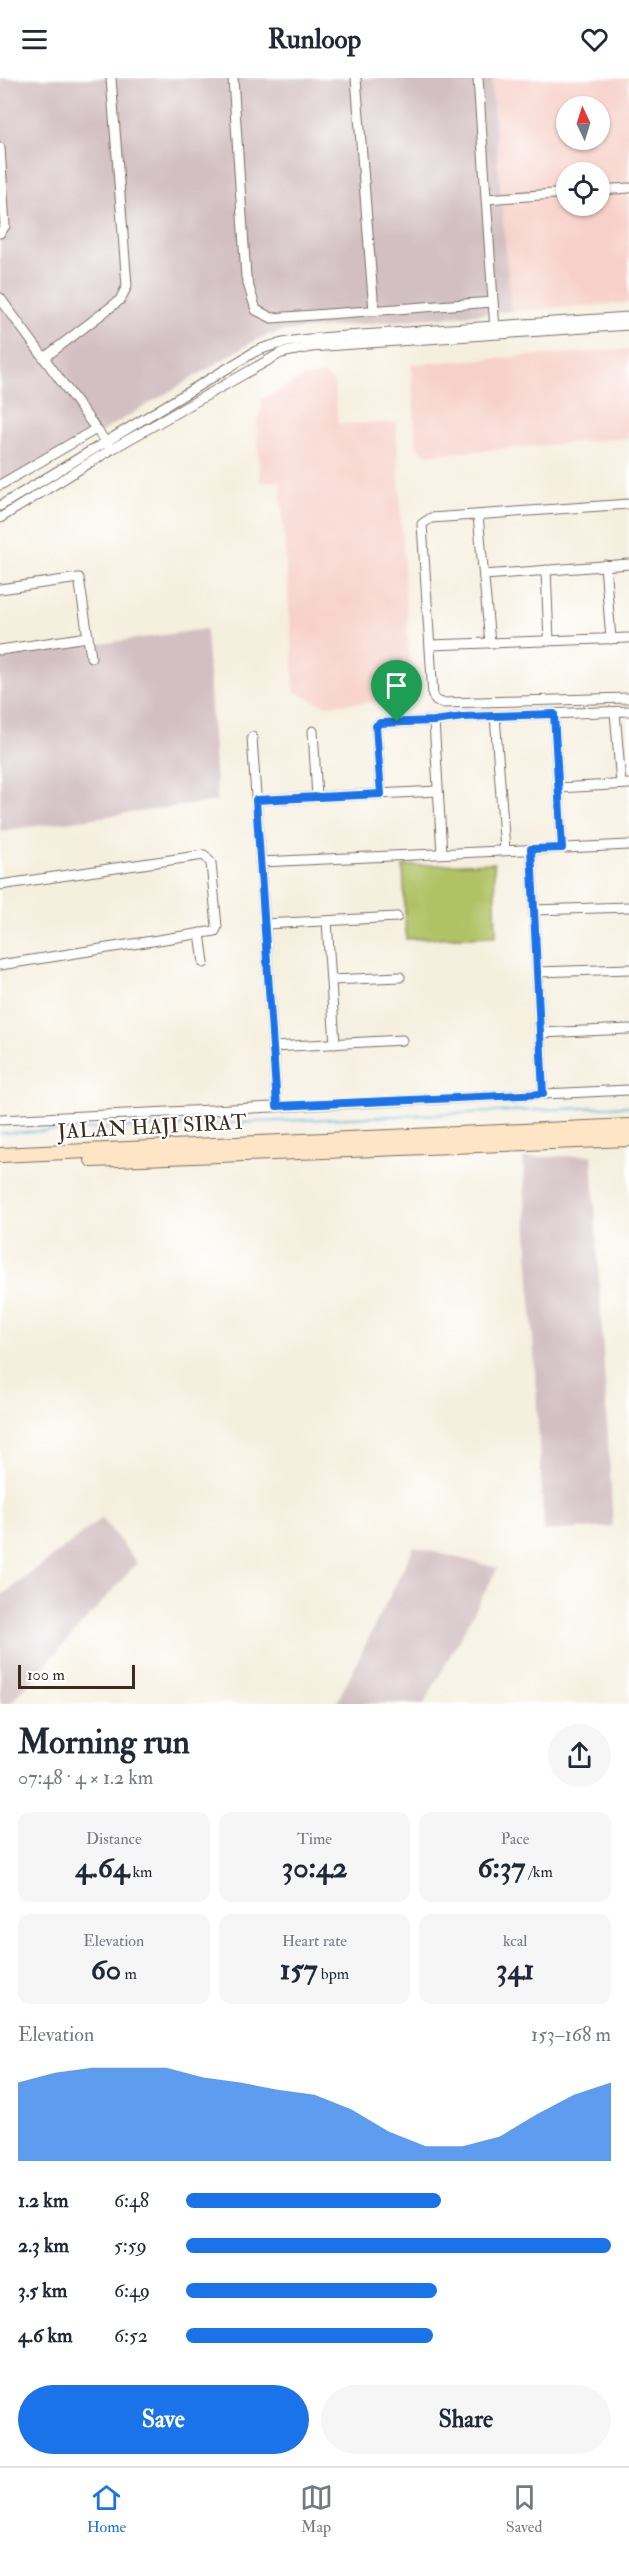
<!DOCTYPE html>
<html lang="en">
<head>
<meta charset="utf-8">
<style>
  body { margin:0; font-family:"IM FELL Double Pica",serif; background:#f6f6f7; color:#1f2937; height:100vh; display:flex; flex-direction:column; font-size:22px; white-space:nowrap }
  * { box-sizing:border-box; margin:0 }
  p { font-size:20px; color:#747a83 }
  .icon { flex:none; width:33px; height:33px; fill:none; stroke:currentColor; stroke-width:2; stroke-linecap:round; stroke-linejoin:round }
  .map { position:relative; height:1626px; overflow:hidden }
  .sheet { display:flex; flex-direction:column; background:#fff; flex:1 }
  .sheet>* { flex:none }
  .needle { width:39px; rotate:356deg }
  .controls { position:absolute; left:556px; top:18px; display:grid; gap:12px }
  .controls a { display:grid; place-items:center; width:54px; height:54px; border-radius:50%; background:#fff; box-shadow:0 2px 4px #0004; font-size:30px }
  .scale { position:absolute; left:18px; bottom:15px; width:117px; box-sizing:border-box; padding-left:6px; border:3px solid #3b2a1e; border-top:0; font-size:16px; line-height:21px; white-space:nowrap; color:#3b2a1e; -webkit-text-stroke:4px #fff; paint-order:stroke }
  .pin { position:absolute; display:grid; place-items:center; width:51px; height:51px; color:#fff; margin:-62px -26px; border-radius:50% 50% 50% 0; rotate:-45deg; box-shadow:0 0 6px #0007 }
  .pin .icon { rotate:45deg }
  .round { display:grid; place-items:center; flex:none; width:63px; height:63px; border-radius:32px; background:#f6f6f7 }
  .overview { display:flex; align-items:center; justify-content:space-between; height:102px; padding:0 18px }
  h1 { font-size:33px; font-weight:800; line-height:45px }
  .metrics { display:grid; grid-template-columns:repeat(3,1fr); gap:9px; height:102px; padding:6px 18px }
  .metrics div { display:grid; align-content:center; border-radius:12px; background:#f6f6f7; text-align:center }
  .metrics b { font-size:30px; font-weight:800 }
  .metrics small { font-size:16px; font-weight:400 }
  .metrics p { font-size:16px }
  .chart { height:168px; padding:12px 18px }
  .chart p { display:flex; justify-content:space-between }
  .chart svg { width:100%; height:108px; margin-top:6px; fill:#1a73e8; opacity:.7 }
  .action { display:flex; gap:12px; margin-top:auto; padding:12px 18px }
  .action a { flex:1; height:69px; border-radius:36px; background:#1a73e8; color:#fff; font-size:24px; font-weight:800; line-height:69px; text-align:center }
  .action a+a { background:#f6f6f7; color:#1f2937 }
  ul { padding:0 18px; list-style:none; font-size:20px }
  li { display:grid; grid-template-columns:96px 72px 1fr; align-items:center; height:45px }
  li i { height:15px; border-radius:8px; background:#1a73e8 }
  header { display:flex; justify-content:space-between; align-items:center; height:78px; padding:0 18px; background:#fff; font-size:27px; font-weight:800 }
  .dock { display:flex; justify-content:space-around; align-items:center; height:84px; border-top:2px solid #e0e1e3; background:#fff; font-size:16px; color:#747a83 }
  .dock a { display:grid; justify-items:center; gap:3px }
  .dock .on { color:#1a73e8 }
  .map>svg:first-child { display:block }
  .built { fill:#f7d1c9; fill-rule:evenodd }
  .industrial { fill:#d2bfc1 }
  .green { fill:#b1c265; stroke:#767642; stroke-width:1.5 }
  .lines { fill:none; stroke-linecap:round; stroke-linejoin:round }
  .stream { stroke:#5db1d9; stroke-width:2 }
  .street-casing { stroke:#7c6f61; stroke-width:11 }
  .secondary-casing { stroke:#7c6f61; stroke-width:16 }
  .street { stroke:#fff; stroke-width:9 }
  .secondary { stroke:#fde5c5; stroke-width:14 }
  .route-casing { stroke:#fff; stroke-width:12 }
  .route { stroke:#1a73e8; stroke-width:8 }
  .labels { text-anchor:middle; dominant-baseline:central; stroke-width:4.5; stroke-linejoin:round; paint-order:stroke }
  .street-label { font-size:21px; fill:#3b2a1e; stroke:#fff }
</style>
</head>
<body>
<header><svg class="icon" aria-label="menu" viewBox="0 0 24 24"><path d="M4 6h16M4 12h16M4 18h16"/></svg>Runloop<svg class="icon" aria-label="heart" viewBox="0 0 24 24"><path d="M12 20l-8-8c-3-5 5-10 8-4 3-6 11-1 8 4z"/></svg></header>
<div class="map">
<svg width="629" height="1626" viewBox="0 0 629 1626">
  <rect width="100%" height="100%" fill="#fff"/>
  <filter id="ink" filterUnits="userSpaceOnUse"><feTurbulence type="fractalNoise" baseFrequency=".0167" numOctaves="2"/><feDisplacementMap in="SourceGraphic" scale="12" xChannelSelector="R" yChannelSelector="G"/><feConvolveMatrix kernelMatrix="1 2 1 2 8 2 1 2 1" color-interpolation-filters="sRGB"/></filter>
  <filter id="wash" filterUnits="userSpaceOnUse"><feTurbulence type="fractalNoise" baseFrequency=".008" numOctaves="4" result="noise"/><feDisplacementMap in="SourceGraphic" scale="24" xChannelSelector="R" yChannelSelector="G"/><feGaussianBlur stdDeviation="1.35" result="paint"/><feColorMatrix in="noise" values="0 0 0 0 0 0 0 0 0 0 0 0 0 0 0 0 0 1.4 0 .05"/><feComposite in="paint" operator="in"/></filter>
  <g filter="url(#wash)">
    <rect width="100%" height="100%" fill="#f5efde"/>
    <!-- built -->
    <g class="built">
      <path d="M491 0H629V225L511 233ZM567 28H600V62H567ZM567 94H600V128H567Z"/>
      <path d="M629 271V360L427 377 416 367 411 286Z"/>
      <path d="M324 296 334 304 338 346 396 344 411 617 405 622 324 627 295 614 280 403 260 404 257 343 262 329 261 322 305 299Z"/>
    </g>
    <!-- industrial -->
    <g class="industrial">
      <path d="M0 0H491L511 233 282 253 256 262 0 414Z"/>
      <path d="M206 551 217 723 0 753V580Z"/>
      <path d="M592 1077 613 1449 544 1453 523 1080Z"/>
      <path d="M102 1440 137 1485 10 1626H0V1519Z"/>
      <path d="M414 1469 498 1490 424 1626H336Z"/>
    </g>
    <!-- green -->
    <path class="green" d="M494 785 496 858 406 861 403 788Z"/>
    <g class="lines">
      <!-- stream -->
      <path class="stream" d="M0 1055 629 1028"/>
    </g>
  </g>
  <g filter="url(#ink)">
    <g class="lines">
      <defs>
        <g id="street">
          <path d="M233 0 246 199 256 232 272 240 493 224"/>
          <path d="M356 0 374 233"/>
          <path d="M478 0 495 252"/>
          <path d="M0 70 5 148 0 155"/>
          <path d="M600 112 629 110"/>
          <path d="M486 121 567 115"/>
          <path d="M0 220 108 367"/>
          <path d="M44 280 120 222 127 208 111 0"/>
          <path d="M0 407 96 351"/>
          <path d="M629 426 431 440 422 446 433 618 436 623 443 625 629 620"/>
          <path d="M0 428 256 273C281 263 306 261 332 259L629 239"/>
          <path d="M478 437 490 565"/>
          <path d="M0 440 112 371 281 275 311 269 629 247"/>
          <path d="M605 487 611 561"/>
          <path d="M546 492 549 563"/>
          <path d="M484 497 629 486"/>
          <path d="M0 511 79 500 91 579"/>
          <path d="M430 567 629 560"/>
          <path d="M0 572 88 559"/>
          <path d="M615 634 621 706"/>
          <path d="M554 636 562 770"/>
          <path d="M495 638 505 772"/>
          <path d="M434 643 442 775"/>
          <path d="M313 653 317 719"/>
          <path d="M252 659 277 1028"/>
          <path d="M558 710 629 706"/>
          <path d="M381 716 376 648 380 645 434 643 463 639 629 633"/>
          <path d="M256 722 438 713"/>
          <path d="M531 771 543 1016"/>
          <path d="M260 784 629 767"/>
          <path d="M0 807 204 777 211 785 217 849 215 853 0 887"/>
          <path d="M534 832 629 829"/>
          <path d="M327 843 335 966"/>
          <path d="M265 846 397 839"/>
          <path d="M200 855 204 885"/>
          <path d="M538 894 629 891"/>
          <path d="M331 902 400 899"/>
          <path d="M541 955 629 951"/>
          <path d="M273 969 402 962"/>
          <path d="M0 1042 629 1012"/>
        </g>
        <g id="secondary">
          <path d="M0 1077 629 1048"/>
          <path d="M92 1082 629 1061"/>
        </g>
      </defs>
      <!-- street casing -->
      <use href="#street" class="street-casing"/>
      <!-- secondary casing -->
      <use href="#secondary" class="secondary-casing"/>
      <!-- street -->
      <use href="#street" class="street"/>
      <!-- secondary -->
      <use href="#secondary" class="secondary"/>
    </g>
  </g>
  <g class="lines" filter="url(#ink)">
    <defs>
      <path id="route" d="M554 636 562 770 531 771 543 1016 277 1028 256 722 381 716 376 648 380 645 434 643 463 639Z"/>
    </defs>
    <!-- route casing -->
    <use href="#route" class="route-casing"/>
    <!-- route -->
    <use href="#route" class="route"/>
  </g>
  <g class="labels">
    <!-- street labels -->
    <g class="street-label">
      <text transform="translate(152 1049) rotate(-3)">JALAN HAJI SIRAT</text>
    </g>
  </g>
</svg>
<div class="controls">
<a><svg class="needle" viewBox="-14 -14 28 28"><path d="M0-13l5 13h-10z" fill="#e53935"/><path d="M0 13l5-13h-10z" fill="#747a83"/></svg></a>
<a><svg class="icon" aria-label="locate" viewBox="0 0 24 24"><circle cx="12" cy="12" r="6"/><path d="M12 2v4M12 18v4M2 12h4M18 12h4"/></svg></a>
</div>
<div class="scale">100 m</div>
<div class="pin" style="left:397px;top:644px;background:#1e9e55"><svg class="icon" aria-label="arrive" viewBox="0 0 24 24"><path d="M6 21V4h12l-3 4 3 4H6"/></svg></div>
</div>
<section class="sheet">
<div class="overview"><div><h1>Morning run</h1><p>07:48 · 4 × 1.2 km</p></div><a class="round"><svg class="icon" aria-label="share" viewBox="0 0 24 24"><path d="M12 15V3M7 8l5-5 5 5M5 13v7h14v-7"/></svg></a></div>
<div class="metrics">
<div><p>Distance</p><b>4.64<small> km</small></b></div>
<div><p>Time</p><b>30:42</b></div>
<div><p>Pace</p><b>6:37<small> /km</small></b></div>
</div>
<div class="metrics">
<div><p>Elevation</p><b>60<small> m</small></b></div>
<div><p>Heart rate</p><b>157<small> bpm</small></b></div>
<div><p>kcal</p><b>341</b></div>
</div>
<div class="chart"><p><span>Elevation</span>153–168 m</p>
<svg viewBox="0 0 160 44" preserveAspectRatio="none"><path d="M0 44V12L10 8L20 6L30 6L40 6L50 10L60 12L70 15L80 17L90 23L100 32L110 38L120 38L130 34L140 25L150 17L160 12V44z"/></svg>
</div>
<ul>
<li><b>1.2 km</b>6:48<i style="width:60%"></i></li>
<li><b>2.3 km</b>5:59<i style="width:100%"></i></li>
<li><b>3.5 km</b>6:49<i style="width:59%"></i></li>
<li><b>4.6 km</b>6:52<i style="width:58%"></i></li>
</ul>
<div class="action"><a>Save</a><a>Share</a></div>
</section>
<nav class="dock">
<a class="on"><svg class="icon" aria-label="home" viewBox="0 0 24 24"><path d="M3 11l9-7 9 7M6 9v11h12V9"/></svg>Home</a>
<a><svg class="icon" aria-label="map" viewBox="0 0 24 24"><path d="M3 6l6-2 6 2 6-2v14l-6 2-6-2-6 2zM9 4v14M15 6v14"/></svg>Map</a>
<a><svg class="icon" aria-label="saved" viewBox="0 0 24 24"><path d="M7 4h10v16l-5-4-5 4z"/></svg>Saved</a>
</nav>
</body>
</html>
